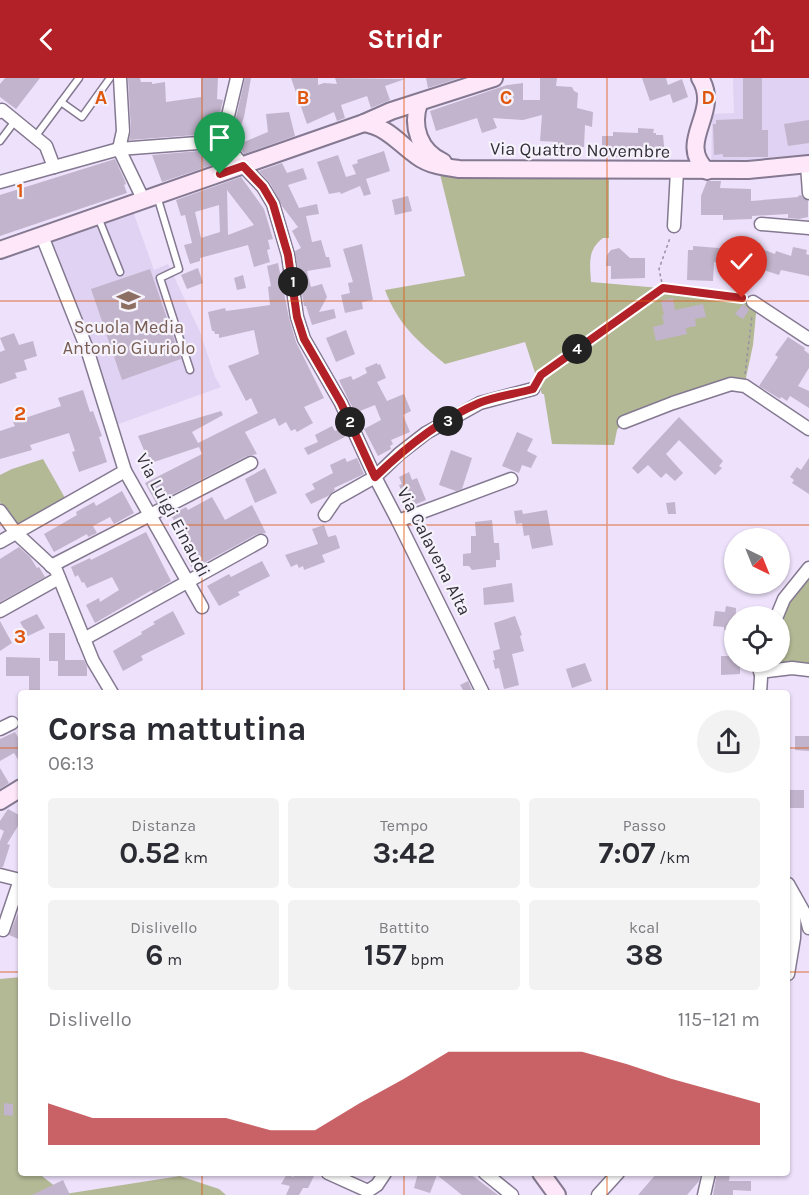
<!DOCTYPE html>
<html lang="it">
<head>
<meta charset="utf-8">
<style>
  body { margin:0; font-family:Karla,sans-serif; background:#f2f2f3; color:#2b2b33; height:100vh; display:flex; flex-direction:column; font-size:22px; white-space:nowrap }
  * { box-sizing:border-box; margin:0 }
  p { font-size:20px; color:#7c7c81 }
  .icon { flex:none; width:33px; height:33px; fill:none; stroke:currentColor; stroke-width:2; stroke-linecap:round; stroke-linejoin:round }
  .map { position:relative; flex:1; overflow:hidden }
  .panel { position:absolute; left:18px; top:612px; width:772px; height:486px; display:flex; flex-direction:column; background:#fff; border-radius:6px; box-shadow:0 2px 4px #0004 }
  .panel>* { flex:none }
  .needle { width:39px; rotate:137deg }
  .tools { position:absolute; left:724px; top:450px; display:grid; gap:12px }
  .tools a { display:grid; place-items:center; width:66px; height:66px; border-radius:50%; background:#fff; box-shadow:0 2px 4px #0004; font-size:30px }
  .pin { position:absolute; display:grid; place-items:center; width:51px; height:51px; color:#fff; margin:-62px -26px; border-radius:50% 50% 50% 0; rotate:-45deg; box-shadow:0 0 6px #0007 }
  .pin .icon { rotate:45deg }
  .km { position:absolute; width:30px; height:30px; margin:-15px; border-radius:50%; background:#222; color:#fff; font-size:16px; line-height:30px; text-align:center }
  .round { display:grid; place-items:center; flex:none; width:63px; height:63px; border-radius:32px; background:#f2f2f3 }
  .headline { display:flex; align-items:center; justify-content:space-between; height:102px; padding:0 30px }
  h1 { font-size:33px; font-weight:700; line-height:45px }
  .figures { display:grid; grid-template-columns:repeat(3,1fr); gap:9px; height:102px; padding:6px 30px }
  .figures div { display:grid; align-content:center; border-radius:6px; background:#f2f2f3; text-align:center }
  .figures b { font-size:30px; font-weight:700 }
  .figures small { font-size:16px; font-weight:400 }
  .figures p { font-size:16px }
  .chart { height:168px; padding:12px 30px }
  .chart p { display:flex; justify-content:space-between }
  .chart svg { width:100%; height:108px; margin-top:6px; fill:#b22127; opacity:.7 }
  header { display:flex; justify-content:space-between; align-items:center; height:78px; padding:0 30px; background:#b22127; color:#fff; font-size:27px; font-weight:700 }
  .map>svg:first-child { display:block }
  .built { fill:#e0d2f2 }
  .green { fill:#b3b895 }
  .building { fill:#c2b4cc; fill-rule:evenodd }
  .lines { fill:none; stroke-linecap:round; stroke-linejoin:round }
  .lane-casing { stroke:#847991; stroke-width:9 }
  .street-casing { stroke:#847991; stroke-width:15 }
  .secondary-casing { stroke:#847991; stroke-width:20 }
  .path { stroke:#9a91a4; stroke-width:1.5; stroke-dasharray:3 3; stroke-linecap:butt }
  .lane { stroke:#fff; stroke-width:6 }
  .street { stroke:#fff; stroke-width:12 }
  .secondary { stroke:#fde7f8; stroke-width:16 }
  .route-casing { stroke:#fff; stroke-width:12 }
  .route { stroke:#b22127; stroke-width:8 }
  .grid { fill:none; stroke:#df570e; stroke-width:1.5; stroke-opacity:0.55 }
  .labels { text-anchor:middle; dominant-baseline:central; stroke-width:4.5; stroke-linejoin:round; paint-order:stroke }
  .street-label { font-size:18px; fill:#332e38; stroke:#f6f2fc }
  .education-label { font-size:18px; fill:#785e54; stroke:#f6f2fc }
  .grid-label { font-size:20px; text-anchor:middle; font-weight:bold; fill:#df570e; stroke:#f6f2fc; stroke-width:4.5; stroke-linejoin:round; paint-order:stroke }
</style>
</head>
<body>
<header><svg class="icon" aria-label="back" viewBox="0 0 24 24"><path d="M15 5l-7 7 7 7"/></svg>Stridr<svg class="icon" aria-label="share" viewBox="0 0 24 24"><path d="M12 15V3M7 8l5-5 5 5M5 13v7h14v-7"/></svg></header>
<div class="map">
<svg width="809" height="1117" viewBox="0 0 809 1117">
  <rect width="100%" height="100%" fill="#ede1fb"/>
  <!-- built -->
  <g class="built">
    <path d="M733 0H809V85L711 94 712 36 734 35Z"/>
    <path d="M130 125 154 192 168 186 200 254 215 299 221 309 116 347 48 152Z"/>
  </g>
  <!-- green -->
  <g class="green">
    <path d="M609 89V160H603C587 172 590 186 591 204L694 213 757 225 753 267 744 309 737 307 622 345 617 352 614 367 552 366 544 316H542L525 264 445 286C418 263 398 247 385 212L465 198 440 96Z"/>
    <path d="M43 381 65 420 17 448 0 424V397L12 391Z"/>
    <path d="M809 491V591L759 594 762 584H780V538Z"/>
    <path d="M21 899V1035L18 1042 21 1057V1095H38L65 1116 180 1098 219 1111 226 1117H0V901Z"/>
  </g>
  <!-- building -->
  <g class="building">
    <path d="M5 0H40L16 31 0 19V6Z"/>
    <path d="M128 0H140L141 4H152V6L165 4 166 24 201 19V0H218L217 21 223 22 219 39 211 52 196 57 129 62 131 53Z"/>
    <path d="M245 0H251L244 39 235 65 227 58 235 44Z"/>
    <path d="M291 0H318V7L324 5 337 6 335 0 405 1 385 8 390 22 371 30 367 18 341 27 345 40 337 43 334 34 307 46Z"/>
    <path d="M426 0H460L428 10Z"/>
    <path d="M540 0H557L556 8 572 9 574 13 578 15 577 30 593 34 592 49 585 47 584 69H579L578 78H563V74H558V64L540 63 542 37 523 42 493 40 497 50 482 55 477 40 436 53 430 33 507 7 523 5V22H540Z"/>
    <path d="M642 0H666L668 7 682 1 688 19 673 25 670 16 650 23Z"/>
    <path d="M743 0H762V52H768V79H723V76L714 77 713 46H716V42L743 41Z"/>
    <path d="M289 34 295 58 244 76 237 67 268 54 266 36Z"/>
    <path d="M809 42V65L788 68 784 46Z"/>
    <path d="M638 50 654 51 653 55H656V57H663L665 78 635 76V79H602V58H613V54L638 55Z"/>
    <path d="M209 70 217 71 227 82 162 104 152 77 199 73Z"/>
    <path d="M384 73 390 93 366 101 371 116 364 118 360 108 341 116 340 114 329 116 317 84 338 77 346 99 356 96 352 87 358 85 357 82Z"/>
    <path d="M115 81 125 103 126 106 124 107 127 115 0 158V117Z"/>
    <path d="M282 85 287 95 303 90 307 101 288 107 299 130 317 126 319 136 306 138 312 164 321 162 326 179H329L331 189 307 193 311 209 322 206 327 219 319 234 334 231 336 240 312 247 306 228H304L295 173 301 170 292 153 298 149 282 128 270 105 259 93Z"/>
    <path d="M241 99 264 131 273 161 268 162 270 171 267 172 270 184 254 189 248 167 200 180V183L190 186 184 167 192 165 185 137 181 138 176 122ZM227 112 254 147 228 157ZM219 127 220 154 201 160 195 134Z"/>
    <path d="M707 103H721L720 110 751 111V123L798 119V118L801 117 808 123V139L799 141 788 140V136L752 138V141L723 142V137H701V118Z"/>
    <path d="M408 118 412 133 395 137 392 122Z"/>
    <path d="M362 166 373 222 362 224 363 231 345 235 341 217 350 215 348 205 353 204 343 171Z"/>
    <path d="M734 166 761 174 762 171 775 176 776 173 791 178 793 169 807 172 806 176 809 177V198L781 192 779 197 748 187 744 193 714 184 713 203 687 202 688 172H693V168L731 171Z"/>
    <path d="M619 170 630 180H645V200L611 201V188H606L607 177 611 172Z"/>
    <path d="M278 185 289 240 296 264 324 320 304 329 313 345 297 354 295 351 291 353 286 344 279 348 275 340 245 354 257 376 247 378 156 425 145 405 202 376 199 369 151 385 148 377H146L138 358 221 333 223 337 192 354 198 365 258 335 251 320 246 323 228 288 259 276 254 252 219 260V256H215L214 253H212L208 234 225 230 226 233 270 227 268 209 271 208 267 188Z"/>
    <path d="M198 190 203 205 187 211 181 197Z"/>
    <path d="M150 191 181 281 122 302 91 211Z"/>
    <path d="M243 197 246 210 237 212 234 200Z"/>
    <path d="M673 220 675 232 703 226 706 239 695 241 696 248 686 250 687 256 656 263 653 249 664 246 662 237H664L661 223Z"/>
    <path d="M743 226 749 232 743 241 735 236Z"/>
    <path d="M346 252 355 276 336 284 326 260Z"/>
    <path d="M14 255 19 267 33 263 37 278 24 282 27 292 15 295 17 300 0 306V274L5 272 0 260Z"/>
    <path d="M788 259 805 270 804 272 809 276V290L798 308 809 313V330L790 318 787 323 781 319 780 321 759 308 778 279 775 277Z"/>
    <path d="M377 285 378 287 380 286 386 300 377 304 387 323 404 316 411 333 403 337 410 354 391 362 393 366 390 368 391 371 378 378 364 351 381 342 375 327 355 335 339 302 351 298 353 302 367 295 365 290Z"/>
    <path d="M83 312 90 334 93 333 102 358 99 359 107 384 79 394 72 374 75 373 69 355 30 367 32 372 0 381V353L15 348 13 344 61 328 58 320Z"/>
    <path d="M679 339 723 383 719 388 722 390 715 397 679 362 666 376 683 395 675 403 666 395 661 400 648 387 638 396 632 390Z"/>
    <path d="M332 348 335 353 341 350 345 359 308 377 304 370 318 364 315 357Z"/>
    <path d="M517 354 533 361 527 373 537 378 531 390 522 387 519 395 502 388Z"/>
    <path d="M451 372 472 380 462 411 456 413 439 407Z"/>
    <path d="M345 380 347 384 357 380 364 396 334 410 335 412 328 418 311 426 305 416 315 411 312 406 333 395 330 387Z"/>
    <path d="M809 380V416L792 405 794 402 790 399 797 389 801 392Z"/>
    <path d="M265 390 277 415 255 425 245 401Z"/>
    <path d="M409 394 412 402 417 400 426 422 409 429 399 407 402 406 399 399Z"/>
    <path d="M122 413 134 435 114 446 110 439 93 448 97 455 88 459 87 456 54 474 44 456 77 437 76 434 94 424 96 428Z"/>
    <path d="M212 419 225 442 252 427 266 455 257 456 193 491 186 481 190 478 171 447 175 445 171 437 186 429 188 432Z"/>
    <path d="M675 424 676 436H668L666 425Z"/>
    <path d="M522 432 523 436 547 432 553 467 532 471 529 457 524 458 522 445 516 446 514 433Z"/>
    <path d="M492 442 494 465H499L500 482H496V489L472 492 469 488H463V476L471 475V458H476L475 444Z"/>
    <path d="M324 447 328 459 336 457 340 470 322 477 325 484 304 492 303 488 299 490 297 486 291 489 285 477 318 466 312 451Z"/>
    <path d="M146 454 171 503 153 514 152 512 95 545 86 527 99 520 100 524 119 512 112 499 87 510 84 504 82 505 78 497 75 499 71 489 90 480 91 482Z"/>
    <path d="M19 469 30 479 37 490 39 489 45 499 0 524V481Z"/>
    <path d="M262 483 270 498 238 514 240 517 219 528 207 508 229 496 231 499Z"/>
    <path d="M512 505 514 524 484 527 483 510Z"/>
    <path d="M726 528 736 530 735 554 724 552V549L713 548 715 533 725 534Z"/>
    <path d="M173 533 185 556 141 578 143 582 123 593 113 573 142 556 141 554 155 546 153 544Z"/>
    <path d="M37 536 45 550 28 558 20 544Z"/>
    <path d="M515 538 522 557 520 558 524 573 512 576 519 607 504 611 499 590 495 591 493 582H495L493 573 500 571 494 545Z"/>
    <path d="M0 543 12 565 0 573Z"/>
    <path d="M49 555H65V582H84L87 589V598H58V583H49Z"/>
    <path d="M721 578H735V584H740V596L721 597Z"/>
    <path d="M6 579 40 580V615H29V598H6Z"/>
    <path d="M585 585 592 603 572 610 566 591Z"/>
    <path d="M468 603 472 612 465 615 460 607Z"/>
    <path d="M15 654 21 665V686L14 675 0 683V661Z"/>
    <path d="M795 658H809V673L795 672Z"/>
    <path d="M0 690 9 705 0 711Z"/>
    <rect x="788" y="712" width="16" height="18"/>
    <path d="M8 731 21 738V743L7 766 10 767 3 789H0V763L4 753 0 751V743Z"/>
    <path d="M21 828V862L9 857Z"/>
    <path d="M4 1025 13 1026V1038L4 1037Z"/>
    <path d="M296 1095H309L314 1098 308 1110H303L299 1117H286L290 1108 281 1106 287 1096 293 1099Z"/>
    <path d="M418 1095H469L498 1117H462L437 1097 430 1115 414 1110Z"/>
    <path d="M657 1095H701L699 1103 687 1117H638Z"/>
    <path d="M717 1095H730L729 1103H751V1113L733 1112V1117H713Z"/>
    <path d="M63 1102 70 1117H32Z"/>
  </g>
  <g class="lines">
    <defs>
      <g id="lane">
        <path d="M61 24 82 39 110 0"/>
        <path d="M35 59 79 0"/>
        <path d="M0 63 15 43"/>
        <path d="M157 118 179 191 160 200 190 292"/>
        <path d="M98 139 120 194"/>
      </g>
      <g id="street">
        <path d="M120 0 123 53 119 71 198 65 216 59 229 70 243 88 263 109 273 126 288 177 297 239 304 261 341 325 375 399 398 443 483 615"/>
        <path d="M0 34 2 32 46 68 54 89"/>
        <path d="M216 59 227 42 237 0"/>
        <path d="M807 87 809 115"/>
        <path d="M0 104 119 71 144 123"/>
        <path d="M761 146 809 150"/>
        <path d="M674 148 677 93"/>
        <path d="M42 158 87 271 125 393 202 529"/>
        <path d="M753 224 809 261"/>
        <path d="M624 344 673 325 731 306 745 308 809 351"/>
        <path d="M0 433 16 455 56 492 93 583 112 615"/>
        <path d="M325 437 336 421 375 399 399 376 426 355 480 325 533 311"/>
        <path d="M398 443 511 401"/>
        <path d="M0 464 125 393"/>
        <path d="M51 488 251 385"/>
        <path d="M0 533 59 500"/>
        <path d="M777 538 784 521 809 490"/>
        <path d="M84 561 261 463"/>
        <path d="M760 594 792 590 809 592"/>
        <path d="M760 615 762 584"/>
        <path d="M0 651 12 645"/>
        <path d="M0 797 20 802 3 852"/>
        <path d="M788 806 806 838 809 850"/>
        <path d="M788 896 794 860 795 819"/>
        <path d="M328 1095 368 1113 377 1107 385 1095"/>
        <path d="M485 1095 512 1117"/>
        <path d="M598 1117 618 1095"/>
        <path d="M704 1117 709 1095"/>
      </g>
      <g id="secondary">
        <path d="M700 0C722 35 675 63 707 93"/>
        <path d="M419 25C411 48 419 73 443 84"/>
        <path d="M364 45C389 50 397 64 417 78 429 87 444 89 459 91L748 92 809 86"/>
        <path d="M0 172 364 45 391 33 494 0"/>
        <path d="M0 723 21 710"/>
        <path d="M541 1095 557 1117"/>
      </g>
    </defs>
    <!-- lane casing -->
    <use href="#lane" class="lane-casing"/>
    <!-- street casing -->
    <use href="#street" class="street-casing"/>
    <!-- secondary casing -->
    <use href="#secondary" class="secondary-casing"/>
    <!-- path -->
    <g class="path">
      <path d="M663 210 742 220"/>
      <path d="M663 210 659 191 670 160"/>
      <path d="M745 296 752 238"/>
      <path d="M538 302 541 297 662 211"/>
      <path d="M650 1096 654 1095"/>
    </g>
    <!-- lane -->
    <use href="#lane" class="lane"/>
    <!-- street -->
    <use href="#street" class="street"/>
    <!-- secondary -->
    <use href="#secondary" class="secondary"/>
  </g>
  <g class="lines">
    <defs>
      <path id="route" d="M220 96 243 88 263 109 273 126 288 177 297 239 304 261 341 325 375 399C405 370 439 342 479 325 496 318 516 316 533 311L541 297 663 210 742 220"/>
    </defs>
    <!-- route casing -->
    <use href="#route" class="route-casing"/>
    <!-- route -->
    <use href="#route" class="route"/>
  </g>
  <!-- grid -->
  <path class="grid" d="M202 0V615M404 0V615M607 0V615M0 223H809M0 447H809M0 670H21M788 670H809M0 894H21M788 894H809M202 1095V1117M404 1095V1117M607 1095V1117"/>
  <!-- icons -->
  <defs>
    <symbol id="school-bare" viewBox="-9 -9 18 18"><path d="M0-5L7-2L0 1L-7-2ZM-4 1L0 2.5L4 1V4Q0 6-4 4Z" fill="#8d6e63" stroke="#f6f2fc" stroke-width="2.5" paint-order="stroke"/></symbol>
  </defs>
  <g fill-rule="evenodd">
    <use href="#school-bare" x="112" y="206" width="33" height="33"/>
  </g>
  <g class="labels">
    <!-- street labels -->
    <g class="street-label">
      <text transform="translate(580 72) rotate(1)">Via Quattro Novembre</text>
      <text transform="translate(173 437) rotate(62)">Via Luigi Einaudi</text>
      <text transform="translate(434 473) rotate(63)">Via Calavena Alta</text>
    </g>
    <!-- education labels -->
    <g class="education-label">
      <text x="129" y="249">Scuola Media<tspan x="129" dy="21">Antonio Giuriolo</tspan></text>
    </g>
  </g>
  <g class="grid-label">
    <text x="101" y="26">A</text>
    <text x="303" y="26">B</text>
    <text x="506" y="26">C</text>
    <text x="708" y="26">D</text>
    <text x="20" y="119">1</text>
    <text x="20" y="342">2</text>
    <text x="20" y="565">3</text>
  </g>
</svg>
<div class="tools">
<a><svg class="needle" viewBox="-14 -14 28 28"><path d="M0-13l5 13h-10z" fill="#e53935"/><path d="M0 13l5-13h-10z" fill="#7c7c81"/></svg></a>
<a><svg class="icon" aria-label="locate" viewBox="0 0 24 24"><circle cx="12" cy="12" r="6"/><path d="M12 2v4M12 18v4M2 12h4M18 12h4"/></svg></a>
</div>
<div class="pin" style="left:220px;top:96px;background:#1e9e55"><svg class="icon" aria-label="arrive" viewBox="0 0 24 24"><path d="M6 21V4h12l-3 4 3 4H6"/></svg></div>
<div class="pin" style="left:742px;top:220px;background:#d93025"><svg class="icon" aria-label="check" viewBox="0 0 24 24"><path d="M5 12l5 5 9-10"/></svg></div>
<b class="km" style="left:293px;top:204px">1</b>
<b class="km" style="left:350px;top:344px">2</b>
<b class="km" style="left:448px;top:343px">3</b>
<b class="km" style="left:577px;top:271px">4</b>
<section class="panel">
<div class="headline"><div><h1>Corsa mattutina</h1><p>06:13</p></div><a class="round"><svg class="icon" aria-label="share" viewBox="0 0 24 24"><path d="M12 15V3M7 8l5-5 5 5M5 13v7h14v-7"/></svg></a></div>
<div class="figures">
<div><p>Distanza</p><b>0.52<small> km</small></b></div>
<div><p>Tempo</p><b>3:42</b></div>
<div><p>Passo</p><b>7:07<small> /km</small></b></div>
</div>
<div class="figures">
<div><p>Dislivello</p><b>6<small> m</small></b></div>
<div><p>Battito</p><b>157<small> bpm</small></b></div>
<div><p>kcal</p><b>38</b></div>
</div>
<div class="chart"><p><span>Dislivello</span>115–121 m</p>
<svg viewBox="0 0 160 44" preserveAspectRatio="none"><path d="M0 44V27L10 33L20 33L30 33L40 33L50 38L60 38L70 27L80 17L90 6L100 6L110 6L120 6L130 11L140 17L150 22L160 27V44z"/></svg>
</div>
</section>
</div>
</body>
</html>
